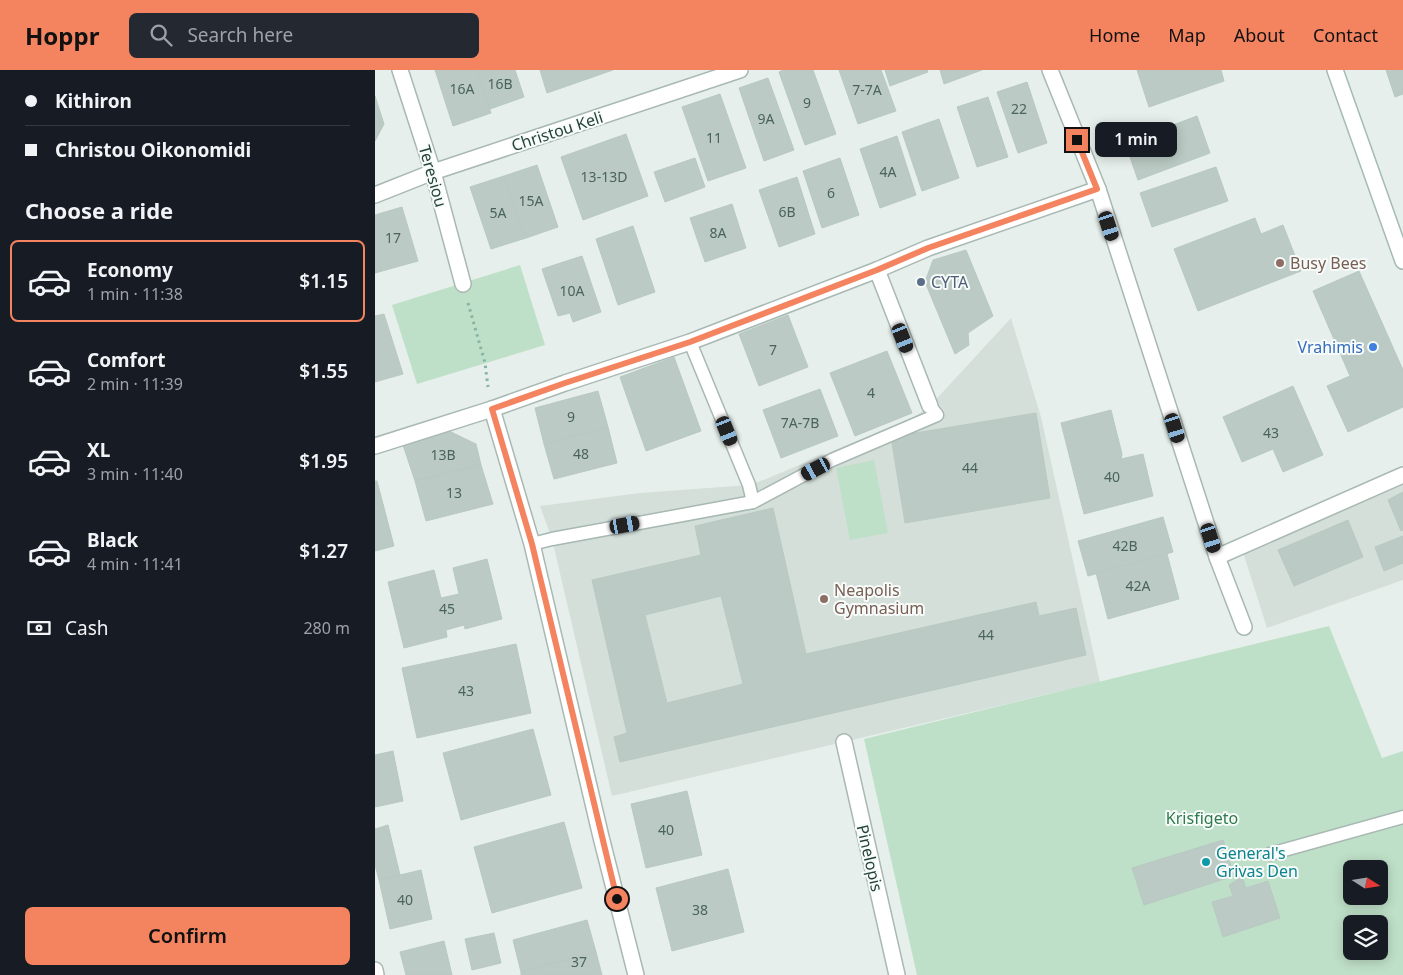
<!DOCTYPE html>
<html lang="en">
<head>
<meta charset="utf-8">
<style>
	body { margin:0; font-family:"Noto Sans",sans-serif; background:#242831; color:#f1f3f6; height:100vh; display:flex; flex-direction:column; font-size:19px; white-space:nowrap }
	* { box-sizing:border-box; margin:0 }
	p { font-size:16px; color:#9ea1a6 }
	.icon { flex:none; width:28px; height:28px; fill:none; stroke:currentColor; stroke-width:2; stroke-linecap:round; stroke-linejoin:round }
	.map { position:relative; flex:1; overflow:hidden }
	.details { display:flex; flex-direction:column; background:#171b24; width:375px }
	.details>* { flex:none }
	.guide { display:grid; align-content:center; height:110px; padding:0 25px; background:#171b24 }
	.needle { width:32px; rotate:102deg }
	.controls { position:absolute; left:968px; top:790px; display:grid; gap:10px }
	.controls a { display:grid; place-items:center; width:45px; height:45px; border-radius:8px; background:#171b24; box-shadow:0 2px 12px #0003; font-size:25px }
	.end { position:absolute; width:22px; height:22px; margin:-11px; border:6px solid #f4845f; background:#111; box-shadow:0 0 0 2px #111 }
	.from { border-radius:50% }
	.bubble { position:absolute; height:35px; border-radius:8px; background:#171b24; box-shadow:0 2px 12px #0003; font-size:16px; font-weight:600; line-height:35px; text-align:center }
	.car { position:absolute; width:15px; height:30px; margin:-15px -8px; border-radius:6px; box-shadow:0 0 4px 1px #0007; background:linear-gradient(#222 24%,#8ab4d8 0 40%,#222 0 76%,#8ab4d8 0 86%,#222 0) }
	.guide b { display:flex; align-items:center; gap:18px; height:48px; font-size:19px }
	.guide b+b { border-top:1px solid #363941 }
	.guide i { width:12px; height:12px; background:#f1f3f6 }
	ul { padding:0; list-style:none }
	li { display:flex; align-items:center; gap:15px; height:82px; margin:0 10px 8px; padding:0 15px; border:2px solid transparent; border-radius:8px }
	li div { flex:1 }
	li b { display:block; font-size:19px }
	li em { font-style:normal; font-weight:600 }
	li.current { border-color:#f4845f }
	li>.icon { width:45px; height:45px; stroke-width:1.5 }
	h2 { padding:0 25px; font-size:22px; line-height:60px }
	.pay { display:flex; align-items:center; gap:12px; height:55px; padding:0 25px; font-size:19px }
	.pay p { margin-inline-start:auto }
	.cta { display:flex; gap:10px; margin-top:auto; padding:10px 25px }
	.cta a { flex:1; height:58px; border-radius:8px; background:#f4845f; color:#111; font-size:20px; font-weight:600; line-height:58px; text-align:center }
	header { display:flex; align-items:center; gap:30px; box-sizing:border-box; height:70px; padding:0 25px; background:#f4845f; color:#111 }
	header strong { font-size:24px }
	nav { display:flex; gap:28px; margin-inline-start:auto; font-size:18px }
	.search { width:350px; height:45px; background:#242831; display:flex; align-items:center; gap:12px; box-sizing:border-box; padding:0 18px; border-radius:8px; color:#9ea1a6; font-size:19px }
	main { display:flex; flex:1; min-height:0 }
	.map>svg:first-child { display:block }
	.built { fill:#d4dfda }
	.green { fill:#bfe0c8; fill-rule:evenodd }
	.building { fill:#bbcac4; stroke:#b8c9c2; fill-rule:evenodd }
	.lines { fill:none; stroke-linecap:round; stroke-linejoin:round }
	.service-casing { stroke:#a8b8b2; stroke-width:15 }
	.minor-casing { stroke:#a8b8b2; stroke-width:18 }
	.secondary-casing { stroke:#a4bbb3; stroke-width:18 }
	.path { stroke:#86b3a5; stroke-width:3; stroke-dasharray:2.5 4; stroke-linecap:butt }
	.service { stroke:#fff; stroke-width:12 }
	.minor { stroke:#fff; stroke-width:15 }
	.secondary { stroke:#fff; stroke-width:15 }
	.route { stroke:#f4845f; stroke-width:6 }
	.education-dot { fill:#8d6e63; stroke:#f7fbf9; stroke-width:2 }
	.service-dot { fill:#5c6f8a; stroke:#f7fbf9; stroke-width:2 }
	.shop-dot { fill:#3f7fe0; stroke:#f7fbf9; stroke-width:2 }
	.culture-dot { fill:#0f9aa8; stroke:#f7fbf9; stroke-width:2 }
	.labels { text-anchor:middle; stroke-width:4; stroke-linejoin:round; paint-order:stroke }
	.number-label { font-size:14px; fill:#4a645c }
	.street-label { font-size:16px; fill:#24423a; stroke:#f7fbf9 }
	.education-label { font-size:16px; fill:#785e54; stroke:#f7fbf9; text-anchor:start }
	.service-label { font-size:16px; fill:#4e5e75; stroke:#f7fbf9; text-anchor:start }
	.shop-label { font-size:16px; fill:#366cbe; stroke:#f7fbf9; text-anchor:end }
	.park-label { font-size:16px; fill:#2d7a4b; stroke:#f7fbf9 }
	.culture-label { font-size:16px; fill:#0d838f; stroke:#f7fbf9; text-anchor:start }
</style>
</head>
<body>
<header>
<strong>Hoppr</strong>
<div class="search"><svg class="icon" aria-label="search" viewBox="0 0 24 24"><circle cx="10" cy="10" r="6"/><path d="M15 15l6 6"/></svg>Search here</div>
<nav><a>Home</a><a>Map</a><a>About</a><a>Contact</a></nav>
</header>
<main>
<section class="details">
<div class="guide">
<b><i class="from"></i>Kithiron</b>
<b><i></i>Christou Oikonomidi</b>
</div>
<h2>Choose a ride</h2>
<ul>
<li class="current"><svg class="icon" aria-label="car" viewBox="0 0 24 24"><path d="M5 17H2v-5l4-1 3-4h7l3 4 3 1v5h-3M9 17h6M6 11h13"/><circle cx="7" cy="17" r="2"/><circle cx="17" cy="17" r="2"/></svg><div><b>Economy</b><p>1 min · 11:38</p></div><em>$1.15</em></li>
<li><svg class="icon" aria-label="car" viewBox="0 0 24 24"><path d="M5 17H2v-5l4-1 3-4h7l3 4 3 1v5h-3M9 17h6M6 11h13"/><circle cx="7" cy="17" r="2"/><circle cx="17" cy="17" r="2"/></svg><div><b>Comfort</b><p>2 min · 11:39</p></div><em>$1.55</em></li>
<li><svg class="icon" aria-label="car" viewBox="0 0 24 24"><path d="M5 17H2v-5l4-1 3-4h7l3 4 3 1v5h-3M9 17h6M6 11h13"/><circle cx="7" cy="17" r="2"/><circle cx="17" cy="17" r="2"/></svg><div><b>XL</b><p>3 min · 11:40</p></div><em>$1.95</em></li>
<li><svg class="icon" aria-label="car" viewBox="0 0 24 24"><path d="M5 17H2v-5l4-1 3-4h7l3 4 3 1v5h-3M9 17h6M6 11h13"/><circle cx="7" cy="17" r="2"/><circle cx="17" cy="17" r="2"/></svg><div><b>Black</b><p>4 min · 11:41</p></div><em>$1.27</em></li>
</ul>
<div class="pay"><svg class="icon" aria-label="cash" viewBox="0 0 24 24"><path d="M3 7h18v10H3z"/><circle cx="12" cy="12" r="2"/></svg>Cash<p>280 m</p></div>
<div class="cta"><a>Confirm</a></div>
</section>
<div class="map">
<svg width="1028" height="905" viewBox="0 0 1028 905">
	<rect width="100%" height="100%" fill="#e6efeb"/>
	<!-- built -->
	<g class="built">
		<path d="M636 248 666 347 725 612 237 726 177 469 165 436 265 423 374 415 391 409 539 347 555 336Z"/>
		<path d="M1028 408V510L892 558 866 476Z"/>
	</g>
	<!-- green -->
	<g class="green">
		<path d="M145 195 170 275 42 314 17 235Z"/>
		<path d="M499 390 513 463 475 470 461 398Z"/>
		<path d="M954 556 1007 688 1028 681V905H542L489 669ZM976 799H1004V826H976ZM976 854H1004V881H976Z"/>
	</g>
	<!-- building -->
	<g class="building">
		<path d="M60 0H102L116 43 78 56Z"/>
		<path d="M102 0H140L149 27 115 39Z"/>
		<path d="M165 0H238L172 23Z"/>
		<path d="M408 0H438L461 64 430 75 404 2Z"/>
		<path d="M464 0H506L521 41 483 54Z"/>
		<path d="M510 0H552L553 2 515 16Z"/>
		<path d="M565 0H607L569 14Z"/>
		<path d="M762 0H846L849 11 774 37Z"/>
		<path d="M1011 0H1028V24L1020 27Z"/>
		<path d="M393 8 419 80 389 91 364 18Z"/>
		<path d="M652 12 672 73 643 83 622 22Z"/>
		<path d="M345 24 371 98 333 111 307 37Z"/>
		<path d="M0 26 9 54 0 71Z"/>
		<path d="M613 27 633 87 602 97 582 37Z"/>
		<path d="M822 46 835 83 763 110 750 73Z"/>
		<path d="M564 49 584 108 547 121 527 62Z"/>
		<path d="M251 64 273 126 208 150 186 87Z"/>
		<path d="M522 66 541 125 505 138 485 79Z"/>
		<path d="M320 88 330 117 290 132 279 102Z"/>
		<path d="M465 88 484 145 447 158 428 101Z"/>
		<path d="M162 95 183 157 151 168 129 106Z"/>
		<path d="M841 97 853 131 777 157 765 123Z"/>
		<path d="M129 106 151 168 116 179 95 117Z"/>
		<path d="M422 107 440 164 404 177 384 120Z"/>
		<path d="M357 134 371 178 330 192 315 148Z"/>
		<path d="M27 137 43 191 0 203V145Z"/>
		<path d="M880 148 886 164 908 155 926 201 823 241 799 179Z"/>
		<path d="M258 156 280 222 243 235 221 169Z"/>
		<path d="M591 180 618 246 593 263 594 275 580 284 550 212 558 190Z"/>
		<path d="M207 186 226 242 198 252 195 243 183 246 167 199Z"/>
		<path d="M984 201 1028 300V337L973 362 952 316 975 306 938 221Z"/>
		<path d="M9 244 28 304 0 312V246Z"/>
		<path d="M413 245 433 297 384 316 364 264Z"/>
		<path d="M512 281 537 343 480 366 455 303Z"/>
		<path d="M299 287 326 361 271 381 245 307Z"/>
		<path d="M918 316 948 385 908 402 898 379 867 392 848 347Z"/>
		<path d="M445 319 463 366 406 388 388 340Z"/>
		<path d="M223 321 233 357 169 374 160 338Z"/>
		<path d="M736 340 747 384 746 389 768 384 778 426 709 444 686 353Z"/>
		<path d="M661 343 675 428 530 453 516 367Z"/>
		<path d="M233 357 242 393 179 409 169 374Z"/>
		<path d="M74 361 101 374 106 395 40 411 27 372Z"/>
		<path d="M106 395 118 434 51 451 40 411Z"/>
		<path d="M0 411H2L19 476 0 481Z"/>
		<path d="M1028 422V460L1026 461 1013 430Z"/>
		<path d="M398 438 431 584 661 532 664 546 701 538 711 585 245 692 239 667 252 663 217 510 326 485 320 456ZM346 526 368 614 292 633 270 545Z"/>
		<path d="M788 447 798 482 713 506 703 471Z"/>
		<path d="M973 450 988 487 919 516 903 480Z"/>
		<path d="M1028 466V493L1009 501 1000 477Z"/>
		<path d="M792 484 804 529 733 549 721 503Z"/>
		<path d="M112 489 127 549 90 559 89 555 71 560 72 567 29 578 13 512 59 500 66 528 84 524 78 498Z"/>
		<path d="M141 574 156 643 42 668 27 598Z"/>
		<path d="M158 659 176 725 86 750 68 683Z"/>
		<path d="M18 681 28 731 0 737V685Z"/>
		<path d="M312 721 327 785 271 798 256 734Z"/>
		<path d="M189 752 207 818 117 843 99 777Z"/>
		<path d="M13 755 25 805 4 810 0 795V759Z"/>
		<path d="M848 770 859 806 769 835 757 798Z"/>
		<path d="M353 799 369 862 297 881 281 818Z"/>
		<path d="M46 800 57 849 15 859 4 810Z"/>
		<path d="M867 807 871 818 893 811 905 848 848 867 837 832 858 826 854 815Z"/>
		<path d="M212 850 221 882 146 902 138 870Z"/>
		<path d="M119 863 126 893 97 900 90 869Z"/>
		<path d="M69 871 77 905H31L25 882Z"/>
		<path d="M221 882 227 905H146V902Z"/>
	</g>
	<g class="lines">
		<!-- service casing -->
		<g class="service-casing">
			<g id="service">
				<path d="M315 272 374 415 378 432"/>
				<path d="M157 474 177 469 378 432 457 390 562 345 555 336"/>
				<path d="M895 784 1028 747"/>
			</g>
		</g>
		<!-- minor casing -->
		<g class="minor-casing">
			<g id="minor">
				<path d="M25 0 58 102 88 214"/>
				<path d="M675 0 723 119 842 487 869 557"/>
				<path d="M0 125 58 102 365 0"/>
				<path d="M502 200 555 336"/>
				<path d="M117 339 157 474 226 767 261 905"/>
				<path d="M0 376 117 339 190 313 315 272 502 200 553 178 723 119"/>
				<path d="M842 487 1028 405"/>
				<path d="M469 672 522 905"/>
				<path d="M0 900 1 905"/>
			</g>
		</g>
		<!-- secondary casing -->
		<g class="secondary-casing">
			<path id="secondary" d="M960 0 1028 191"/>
		</g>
		<!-- path -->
		<path class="path" d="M93 233 110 293 113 317"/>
		<!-- service -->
		<use href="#service" class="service"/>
		<!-- minor -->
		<use href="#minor" class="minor"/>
		<!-- secondary -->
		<use href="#secondary" class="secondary"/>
	</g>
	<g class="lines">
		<!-- route -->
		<path class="route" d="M242 829 157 474 117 339 190 313 315 272 502 200 553 178 722 119 702 70"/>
	</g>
	<!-- markers -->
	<g class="education-dot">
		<circle cx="905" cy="193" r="5"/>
		<circle cx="449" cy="529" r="5"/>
	</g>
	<circle class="service-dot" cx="546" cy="212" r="5"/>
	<circle class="shop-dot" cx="998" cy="277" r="5"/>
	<circle class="culture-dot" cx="831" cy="792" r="5"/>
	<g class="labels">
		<!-- number labels -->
		<g class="number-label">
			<text x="125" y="19">16B</text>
			<text x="87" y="24">16A</text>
			<text x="492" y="25">7-7A</text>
			<text x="432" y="38">9</text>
			<text x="644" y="44">22</text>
			<text x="391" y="54">9A</text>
			<text x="339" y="73">11</text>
			<text x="513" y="107">4A</text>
			<text x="229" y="112">13-13D</text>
			<text x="456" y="128">6</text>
			<text x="156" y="136">15A</text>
			<text x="412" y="147">6B</text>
			<text x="123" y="148">5A</text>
			<text x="343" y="168">8A</text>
			<text x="18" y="173">17</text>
			<text x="197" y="226">10A</text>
			<text x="398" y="285">7</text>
			<text x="496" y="328">4</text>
			<text x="196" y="352">9</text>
			<text x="425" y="358">7A-7B</text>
			<text x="896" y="368">43</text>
			<text x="206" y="389">48</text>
			<text x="68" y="390">13B</text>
			<text x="595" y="403">44</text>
			<text x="737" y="412">40</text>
			<text x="79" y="428">13</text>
			<text x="750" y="481">42B</text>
			<text x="763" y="521">42A</text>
			<text x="72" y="544">45</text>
			<text x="611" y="570">44</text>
			<text x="91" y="626">43</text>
			<text x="291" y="765">40</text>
			<text x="30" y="835">40</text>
			<text x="325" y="845">38</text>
			<text x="204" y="897">37</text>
		</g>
		<!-- street labels -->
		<g class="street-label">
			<text transform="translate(182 61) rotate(-18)" y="6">Christou Keli</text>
			<text transform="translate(58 106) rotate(74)" y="6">Teresiou</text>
			<text transform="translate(495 788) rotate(77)" y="6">Pinelopis</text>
		</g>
		<!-- education labels -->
		<g class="education-label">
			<text x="915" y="199">Busy Bees</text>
			<text x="459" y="526">Neapolis<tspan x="459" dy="18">Gymnasium</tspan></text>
		</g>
		<!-- service labels -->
		<g class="service-label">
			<text x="556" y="218">CYTA</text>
		</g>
		<!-- shop labels -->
		<g class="shop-label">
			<text x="988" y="283">Vrahimis</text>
		</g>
		<!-- park labels -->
		<g class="park-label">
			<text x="827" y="754">Krisfigeto</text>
		</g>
		<!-- culture labels -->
		<g class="culture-label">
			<text x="841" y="789">General's<tspan x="841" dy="18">Grivas Den</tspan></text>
		</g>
	</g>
</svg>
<div class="controls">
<a><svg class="needle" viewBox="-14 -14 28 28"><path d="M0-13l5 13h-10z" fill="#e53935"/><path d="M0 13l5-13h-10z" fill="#9ea1a6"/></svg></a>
<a><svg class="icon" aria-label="layers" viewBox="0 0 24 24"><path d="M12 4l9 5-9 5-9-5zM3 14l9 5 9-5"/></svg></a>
</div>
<i class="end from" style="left:242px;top:829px"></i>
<i class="end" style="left:702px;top:70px"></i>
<div class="bubble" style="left:720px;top:52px;width:82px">1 min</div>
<i class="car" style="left:734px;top:156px;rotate:162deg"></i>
<i class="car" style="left:528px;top:268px;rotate:158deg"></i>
<i class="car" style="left:800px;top:358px;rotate:162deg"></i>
<i class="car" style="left:352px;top:361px;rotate:158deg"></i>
<i class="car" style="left:441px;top:399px;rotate:242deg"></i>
<i class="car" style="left:250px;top:455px;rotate:80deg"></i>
<i class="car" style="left:836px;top:468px;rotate:162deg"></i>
</div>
</main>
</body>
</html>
